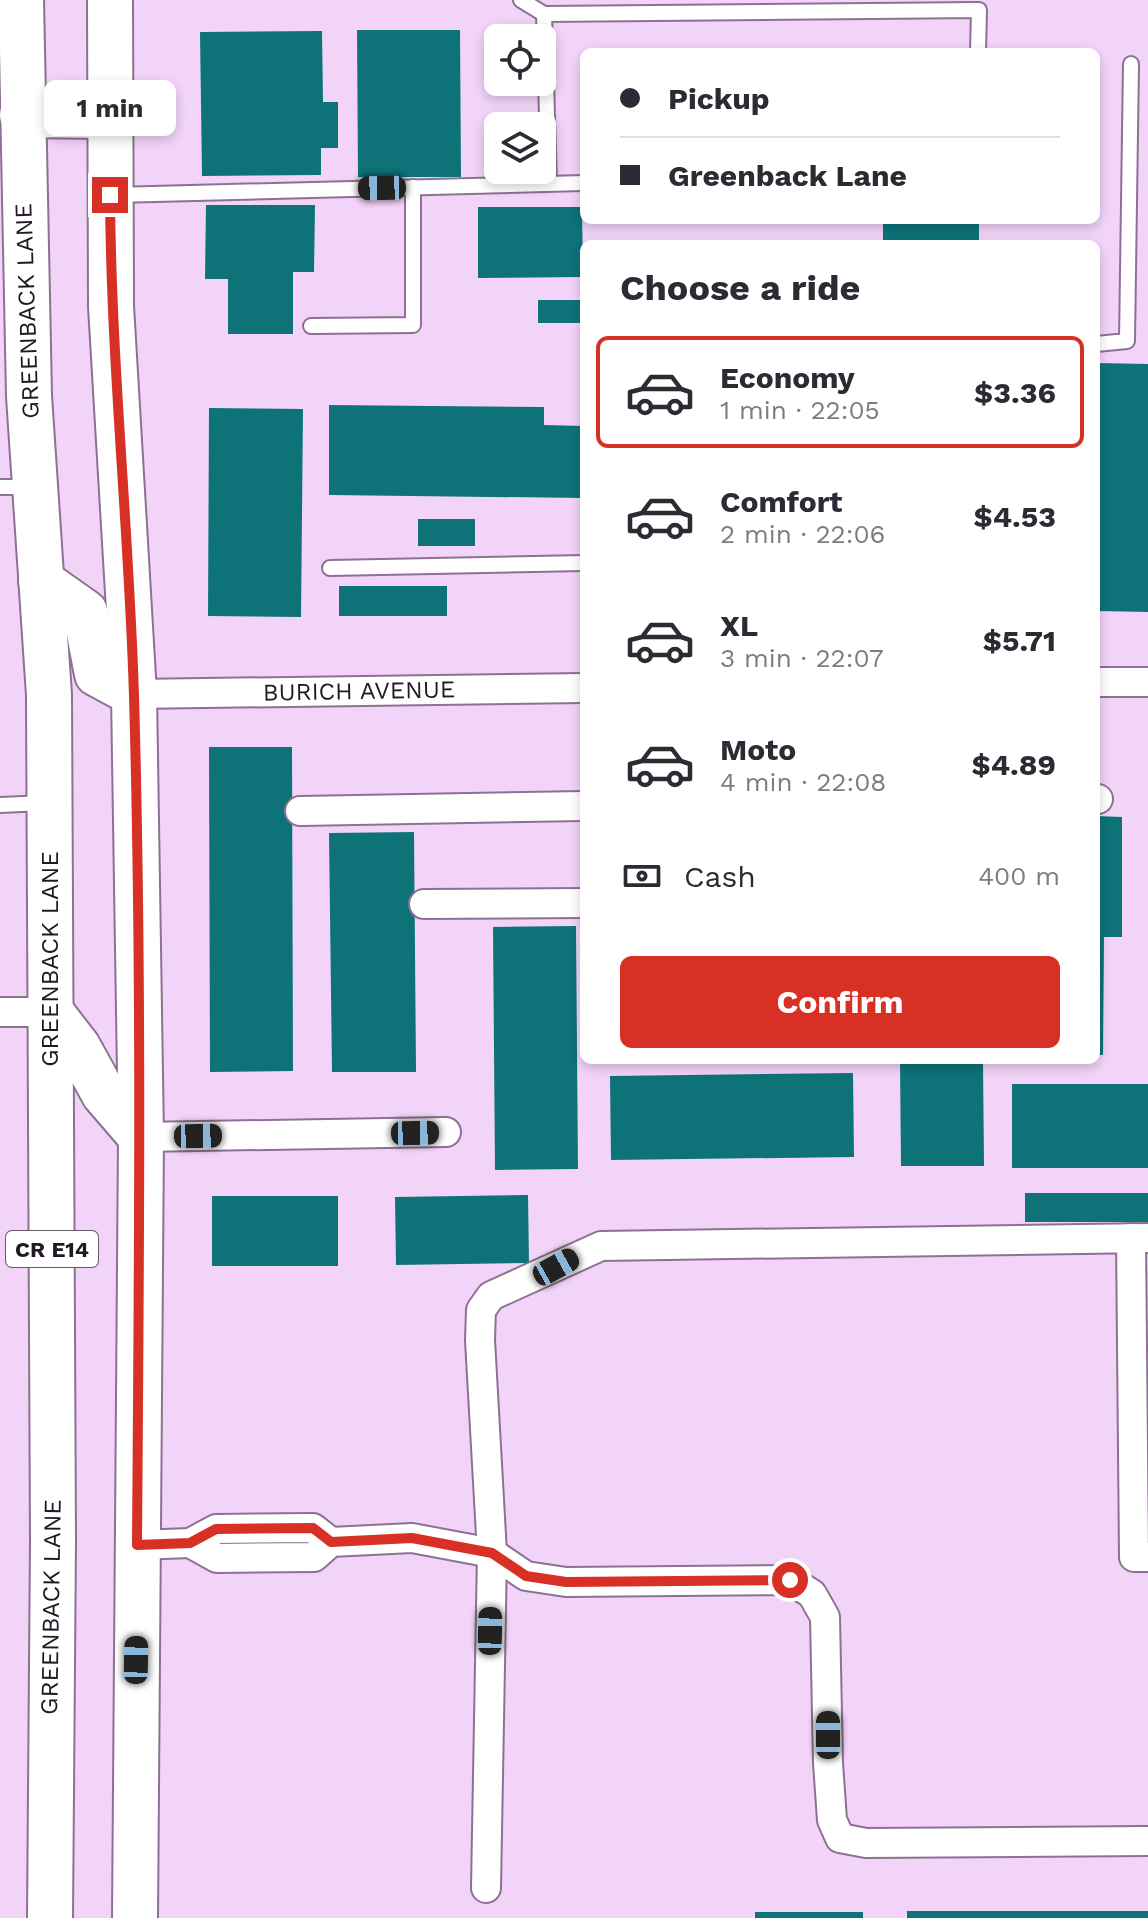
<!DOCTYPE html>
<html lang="en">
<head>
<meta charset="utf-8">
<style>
	body { margin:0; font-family:"Work Sans",sans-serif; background:#f7f7f7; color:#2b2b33; height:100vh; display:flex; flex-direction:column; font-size:30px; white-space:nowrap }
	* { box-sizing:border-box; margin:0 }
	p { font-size:26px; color:#7c7c81 }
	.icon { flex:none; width:44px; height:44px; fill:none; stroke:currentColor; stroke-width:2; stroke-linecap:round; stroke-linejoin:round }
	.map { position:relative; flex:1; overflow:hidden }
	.side { position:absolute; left:580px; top:240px; width:520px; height:824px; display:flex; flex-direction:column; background:#fff; border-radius:12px; box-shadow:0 4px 12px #0003 }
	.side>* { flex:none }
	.hud { position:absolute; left:580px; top:48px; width:520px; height:176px; border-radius:12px; box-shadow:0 4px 12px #0003; display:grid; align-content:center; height:176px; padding:0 40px; background:#fff }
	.tools { position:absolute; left:484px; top:24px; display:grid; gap:16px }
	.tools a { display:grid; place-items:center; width:72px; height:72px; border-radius:12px; background:#fff; box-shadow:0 4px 12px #0003; font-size:40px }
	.end { position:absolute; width:36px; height:36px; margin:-18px; border:10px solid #d93025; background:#fff; box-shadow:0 0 0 4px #fff }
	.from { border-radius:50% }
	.bubble { position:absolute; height:56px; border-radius:12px; background:#fff; box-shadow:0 4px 12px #0003; font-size:26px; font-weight:700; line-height:56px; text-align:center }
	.car { position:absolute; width:24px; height:48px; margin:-24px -12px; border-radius:10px; box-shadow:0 0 6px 2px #0007; background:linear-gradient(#222 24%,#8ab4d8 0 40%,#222 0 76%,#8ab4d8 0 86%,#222 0) }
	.hud b { display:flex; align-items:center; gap:28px; height:76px; font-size:30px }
	.hud b+b { border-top:2px solid #e1e1e2 }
	.hud i { width:20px; height:20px; background:#2b2b33 }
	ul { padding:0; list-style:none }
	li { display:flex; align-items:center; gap:24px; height:112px; margin:0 16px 12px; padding:0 24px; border:4px solid transparent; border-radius:12px }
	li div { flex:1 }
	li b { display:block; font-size:30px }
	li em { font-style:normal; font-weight:700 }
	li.current { border-color:#d93025 }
	li>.icon { width:72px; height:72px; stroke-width:1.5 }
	h2 { padding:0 40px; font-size:36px; line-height:96px }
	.pay { display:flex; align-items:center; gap:20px; height:88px; padding:0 40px; font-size:30px }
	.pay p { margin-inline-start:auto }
	.primary-button { display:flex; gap:16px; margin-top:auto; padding:16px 40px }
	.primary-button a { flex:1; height:92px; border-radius:12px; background:#d93025; color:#fff; font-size:32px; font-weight:700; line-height:92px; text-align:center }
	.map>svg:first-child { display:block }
	.building { fill:#0d7379 }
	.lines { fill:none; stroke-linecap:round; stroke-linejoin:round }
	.lane-casing { stroke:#8d7192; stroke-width:18 }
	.street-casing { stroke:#8d7192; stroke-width:32 }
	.primary-casing { stroke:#8d7192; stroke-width:48 }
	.lane { stroke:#fff; stroke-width:14 }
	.street { stroke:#fff; stroke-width:28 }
	.primary { stroke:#fff; stroke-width:44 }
	.route { stroke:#d93025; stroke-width:10 }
	.labels { text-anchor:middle; stroke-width:6; stroke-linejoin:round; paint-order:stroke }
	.shield { fill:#fff; stroke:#645d66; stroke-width:2 }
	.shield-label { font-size:22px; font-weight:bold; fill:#221825 }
	.street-label { font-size:24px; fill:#221825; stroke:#fff }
</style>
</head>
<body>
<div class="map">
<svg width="1148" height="1918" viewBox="0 0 1148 1918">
	<rect width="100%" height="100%" fill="#f2d4f8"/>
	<!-- building -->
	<g class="building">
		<path d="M357 30H460L461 177H358Z"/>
		<path d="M322 31 323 102H338V148H321V175L202 176 200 32Z"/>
		<path d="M206 205H315L314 272H293V334H228V279H205Z"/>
		<path d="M478 207H582L583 277 478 278Z"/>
		<rect x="883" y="220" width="96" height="24"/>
		<rect x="538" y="300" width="46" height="23"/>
		<path d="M1096 363 1148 364V612L1096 611Z"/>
		<path d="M329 405 544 407V425L584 426V498L329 495Z"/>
		<path d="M209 408 303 409 301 617 208 616Z"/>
		<rect x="418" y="519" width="57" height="27"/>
		<rect x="339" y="586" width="108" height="30"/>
		<path d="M209 747H292L293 1071 210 1072Z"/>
		<path d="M1096 816 1122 817V937H1104L1103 1055H1096Z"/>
		<path d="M414 832 416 1072H332L329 833Z"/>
		<path d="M576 926 578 1169 495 1170 493 927Z"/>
		<path d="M900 1060H983L984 1166H901Z"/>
		<path d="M853 1073 854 1157 611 1160 610 1076Z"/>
		<rect x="1012" y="1084" width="136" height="84"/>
		<rect x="1025" y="1193" width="123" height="29"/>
		<path d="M528 1195 529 1263 396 1265 395 1197Z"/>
		<rect x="212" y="1196" width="126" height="70"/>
		<rect x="907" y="1911" width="241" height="7"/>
		<rect x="755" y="1912" width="108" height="6"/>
	</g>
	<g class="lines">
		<!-- lane casing -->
		<g class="lane-casing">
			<g id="lane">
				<path d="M521 0 544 14"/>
				<path d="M549 183 544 14 979 10 978 52"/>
				<path d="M114 195 584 183"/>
				<path d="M311 326 413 325V187"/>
				<path d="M1096 344 1127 341 1131 64"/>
				<path d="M0 487H30"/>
				<path d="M330 568 584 563"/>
				<path d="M0 805 45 803"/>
			</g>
		</g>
		<!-- street casing -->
		<g class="street-casing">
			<g id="street">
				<path d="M1096 682H1148"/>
				<path d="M134 694 584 688"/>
				<path d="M1096 799H1098"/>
				<path d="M300 811 584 806"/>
				<path d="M424 904 584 903"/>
				<path d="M0 1012H51"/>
				<path d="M141 1137 446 1132"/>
				<path d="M1131 1238 1134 1557H1148"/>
				<path d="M190 1543 217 1558 314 1557 331 1542 412 1538 492 1553 526 1576 566 1582 790 1580 812 1594 825 1617 828 1763 832 1820 840 1838 866 1843 1148 1841"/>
				<path d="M137 1545 190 1543 216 1529 313 1528 331 1542"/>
				<path d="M486 1888 492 1553 480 1340 481 1310 491 1296 601 1246 1148 1238"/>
			</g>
		</g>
		<!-- primary casing -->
		<g class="primary-casing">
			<g id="primary">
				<path d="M21 0 29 396 49 695 53 1541 50 1918"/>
				<path d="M110 0 111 306 134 694 141 1137 135 1918"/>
				<path d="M22 115 110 116"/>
				<path d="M41 581 85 612 97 674 134 694"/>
				<path d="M51 1012 78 1047 104 1094 141 1137"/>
			</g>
		</g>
		<!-- lane -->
		<use href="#lane" class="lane"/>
		<!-- street -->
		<use href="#street" class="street"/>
		<!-- primary -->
		<use href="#primary" class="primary"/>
	</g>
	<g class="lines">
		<!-- route -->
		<path class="route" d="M110 195C111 362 129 529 134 696 142 979 139 1262 137 1545L190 1543 216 1529 313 1528 331 1542 412 1538 492 1553 526 1576 566 1582 790 1580"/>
	</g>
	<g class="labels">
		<!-- shield labels -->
		<rect class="shield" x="6" y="1231" width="92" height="36" rx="6"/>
		<g class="shield-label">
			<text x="52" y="1257">CR E14</text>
		</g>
		<!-- street labels -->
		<g class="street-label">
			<text transform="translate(27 311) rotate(-92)" y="8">GREENBACK LANE</text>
			<text transform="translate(359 691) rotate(-1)" y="8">BURICH AVENUE</text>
			<text transform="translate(50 959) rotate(-90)" y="8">GREENBACK LANE</text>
			<text transform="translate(51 1607) rotate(-89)" y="8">GREENBACK LANE</text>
		</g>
	</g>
</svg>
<div class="tools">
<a><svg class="icon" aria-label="locate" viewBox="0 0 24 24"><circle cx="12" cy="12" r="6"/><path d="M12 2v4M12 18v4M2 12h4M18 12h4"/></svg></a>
<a><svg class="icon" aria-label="layers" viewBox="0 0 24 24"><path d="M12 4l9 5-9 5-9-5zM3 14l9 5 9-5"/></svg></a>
</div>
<i class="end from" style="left:790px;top:1580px"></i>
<i class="end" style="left:110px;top:195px"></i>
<div class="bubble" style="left:44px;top:80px;width:132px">1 min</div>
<i class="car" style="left:382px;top:188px;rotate:269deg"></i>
<i class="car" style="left:415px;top:1133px;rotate:89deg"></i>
<i class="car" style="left:198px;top:1136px;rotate:89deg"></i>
<i class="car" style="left:556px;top:1267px;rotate:61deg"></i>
<i class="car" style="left:490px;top:1631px;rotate:1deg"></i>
<i class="car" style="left:136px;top:1660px;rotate:1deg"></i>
<i class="car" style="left:828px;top:1735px;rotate:0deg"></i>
<div class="hud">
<b><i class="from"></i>Pickup</b>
<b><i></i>Greenback Lane</b>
</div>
<section class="side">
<h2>Choose a ride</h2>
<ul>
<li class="current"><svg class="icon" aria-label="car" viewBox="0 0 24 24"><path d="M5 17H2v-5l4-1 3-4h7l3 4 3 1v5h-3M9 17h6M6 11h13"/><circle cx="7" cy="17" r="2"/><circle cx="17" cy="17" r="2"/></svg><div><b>Economy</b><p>1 min · 22:05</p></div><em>$3.36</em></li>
<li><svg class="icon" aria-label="car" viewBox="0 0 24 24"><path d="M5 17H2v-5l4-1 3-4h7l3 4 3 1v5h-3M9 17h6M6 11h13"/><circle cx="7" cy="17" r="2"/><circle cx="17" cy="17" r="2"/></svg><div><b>Comfort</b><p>2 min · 22:06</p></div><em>$4.53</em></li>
<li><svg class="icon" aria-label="car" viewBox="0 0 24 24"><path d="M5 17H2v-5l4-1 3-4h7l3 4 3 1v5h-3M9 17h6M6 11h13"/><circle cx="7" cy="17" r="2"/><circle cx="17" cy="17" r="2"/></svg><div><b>XL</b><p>3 min · 22:07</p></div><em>$5.71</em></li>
<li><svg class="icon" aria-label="car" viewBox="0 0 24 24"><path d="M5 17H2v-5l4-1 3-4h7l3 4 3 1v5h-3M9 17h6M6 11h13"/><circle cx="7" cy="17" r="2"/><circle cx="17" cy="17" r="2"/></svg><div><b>Moto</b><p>4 min · 22:08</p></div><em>$4.89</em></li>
</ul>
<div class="pay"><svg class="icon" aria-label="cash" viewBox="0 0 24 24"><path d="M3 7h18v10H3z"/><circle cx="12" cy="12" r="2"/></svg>Cash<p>400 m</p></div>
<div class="primary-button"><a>Confirm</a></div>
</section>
</div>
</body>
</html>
